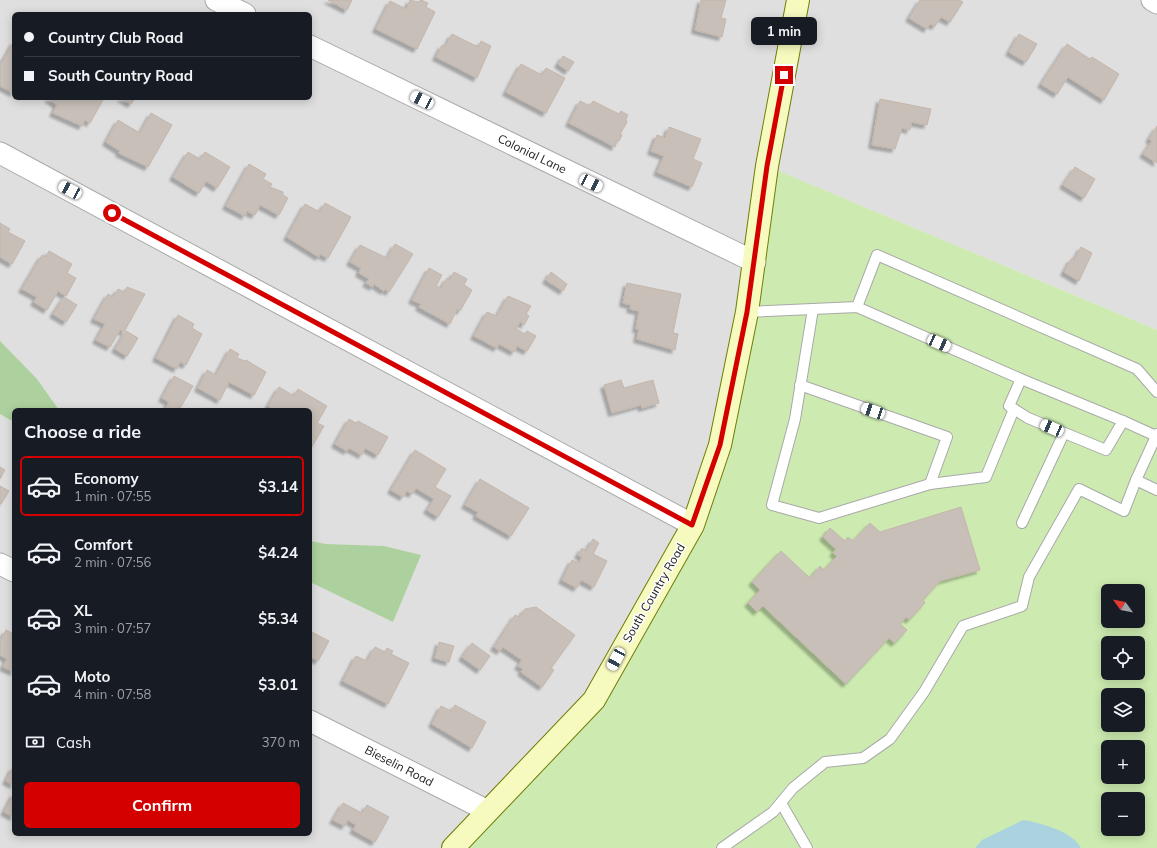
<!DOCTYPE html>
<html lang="en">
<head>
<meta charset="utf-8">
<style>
	body { margin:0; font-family:Mulish,sans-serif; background:#242831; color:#f1f3f6; height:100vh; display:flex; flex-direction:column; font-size:15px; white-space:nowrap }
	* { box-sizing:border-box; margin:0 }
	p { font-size:13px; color:#9ea1a6 }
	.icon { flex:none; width:22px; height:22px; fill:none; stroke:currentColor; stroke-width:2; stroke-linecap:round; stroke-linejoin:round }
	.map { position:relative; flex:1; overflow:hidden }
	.details { position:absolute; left:12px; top:408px; width:300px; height:428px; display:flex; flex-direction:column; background:#171b24; border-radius:6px; box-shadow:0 2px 10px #0003 }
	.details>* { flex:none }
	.banner { position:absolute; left:12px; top:12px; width:300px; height:88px; border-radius:6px; box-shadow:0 2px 10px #0003; display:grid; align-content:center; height:88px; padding:0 12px; background:#171b24 }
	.needle { width:26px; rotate:303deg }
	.tools { position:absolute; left:1101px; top:584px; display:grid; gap:8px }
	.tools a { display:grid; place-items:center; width:44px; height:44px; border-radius:6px; background:#171b24; box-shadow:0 2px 10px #0003; font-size:20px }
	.end { position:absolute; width:18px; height:18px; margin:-9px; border:5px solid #d40000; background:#fff; box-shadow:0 0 0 2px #fff }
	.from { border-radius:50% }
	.bubble { position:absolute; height:28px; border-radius:6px; background:#171b24; box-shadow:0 2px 10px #0003; font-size:13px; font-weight:700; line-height:28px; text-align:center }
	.car { position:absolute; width:12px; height:24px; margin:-12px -6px; border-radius:5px; box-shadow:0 0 3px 1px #0007; background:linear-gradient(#fff 24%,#345 0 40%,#fff 0 76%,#345 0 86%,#fff 0) }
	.banner b { display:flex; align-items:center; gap:14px; height:38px; font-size:15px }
	.banner b+b { border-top:1px solid #363941 }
	.banner i { width:10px; height:10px; background:#f1f3f6 }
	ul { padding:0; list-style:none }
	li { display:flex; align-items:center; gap:12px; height:60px; margin:0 8px 6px; padding:0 4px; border:2px solid transparent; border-radius:6px }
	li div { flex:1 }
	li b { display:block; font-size:15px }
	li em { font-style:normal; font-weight:700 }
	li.on { border-color:#d40000 }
	li>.icon { width:36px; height:36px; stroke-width:1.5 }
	h2 { padding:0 12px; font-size:18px; line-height:48px }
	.pay { display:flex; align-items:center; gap:10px; height:44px; padding:0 12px; font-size:15px }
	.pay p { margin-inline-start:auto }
	.primary-button { display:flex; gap:8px; margin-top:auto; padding:8px 12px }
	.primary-button a { flex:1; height:46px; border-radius:6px; background:#d40000; color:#fff; font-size:16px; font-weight:700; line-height:46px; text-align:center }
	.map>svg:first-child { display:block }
	.residential { fill:#e0dfdf; fill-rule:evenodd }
	.grass { fill:#cdebb0; fill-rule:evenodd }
	.forest { fill:#add19e }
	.water { fill:#aad3df }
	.building { fill:#c7bfb8; stroke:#c4b6ab; filter:url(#shadow) }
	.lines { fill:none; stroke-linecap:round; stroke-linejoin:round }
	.lane-casing { stroke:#a9a9a9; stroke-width:12 }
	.street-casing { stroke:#a9a9a9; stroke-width:23 }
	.secondary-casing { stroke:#707d05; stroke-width:24 }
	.lane { stroke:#fff; stroke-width:10 }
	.street { stroke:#fff; stroke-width:21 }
	.secondary { stroke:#f7fabf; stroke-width:22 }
	.route { stroke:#d40000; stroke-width:5 }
	.labels { text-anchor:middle; stroke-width:3; stroke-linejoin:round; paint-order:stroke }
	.street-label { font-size:12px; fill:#222; stroke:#fff }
</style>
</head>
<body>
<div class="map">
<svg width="1157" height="848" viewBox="0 0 1157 848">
	<defs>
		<filter id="shadow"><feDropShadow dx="-3.5" dy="3.5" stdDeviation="1" flood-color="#0004"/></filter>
	</defs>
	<rect width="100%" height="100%" fill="#f2efe9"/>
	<!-- residential -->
	<path class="residential" d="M0 0H1157V330L769 167 720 445 594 700 453 848H0ZM14 14H310V98H14ZM14 410H310V834H14Z"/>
	<!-- grass -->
	<path class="grass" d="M767 166 1157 330V848H453L594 700 693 525ZM1108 591H1138V621H1108ZM1108 643H1138V673H1108ZM1108 695H1138V725H1108ZM1108 747H1138V777H1108ZM1108 799H1138V829H1108Z"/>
	<!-- forest -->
	<g class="forest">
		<path d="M0 341 37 379 59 410H14V422L0 414Z"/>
		<path d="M310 541 326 544 384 546 421 555 393 622 310 582Z"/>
	</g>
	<!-- water -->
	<path class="water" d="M1023 820C1041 823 1072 831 1081 848H975L982 840Z"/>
	<!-- building -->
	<g class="building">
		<path d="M328 0H352L347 10Z"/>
		<path d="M410 0 418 2 421 0 428 3 426 7 435 12 417 49 376 29 390 1 406 9Z"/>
		<path d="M701 0H726L721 18 726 19 722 37 695 30Z"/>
		<path d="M920 0H959L963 2 950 22 941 17 935 26 930 24 927 29 909 18Z"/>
		<path d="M452 34 478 47 481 41 491 46 477 78 436 57 442 45 445 47Z"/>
		<path d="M1019 34 1037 44 1026 62 1009 52Z"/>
		<path d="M14 41V93L0 86V66Z"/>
		<path d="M1067 44 1090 59 1092 57 1119 74 1104 100 1068 77 1057 94 1041 84Z"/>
		<path d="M563 56 574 62 568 71 558 64Z"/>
		<path d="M521 64 542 75 546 68 565 78 546 113 506 92Z"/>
		<path d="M48 98H104L90 123 85 120 82 126 53 113 57 105Z"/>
		<path d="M121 98H135L131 104Z"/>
		<path d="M880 99 931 109 927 125 911 122 910 130 902 128 895 149 872 145Z"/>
		<path d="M580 101 590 106 593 101 619 114 621 111 628 115 626 119 627 122 620 134 622 135 619 141 617 139 615 147 569 123Z"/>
		<path d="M151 113 172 125 148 167 119 153 120 151 106 142 118 120 140 133Z"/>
		<path d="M1157 126V163L1143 154 1152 141 1149 139Z"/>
		<path d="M669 127 701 139 693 159 702 163 692 187 657 172 664 156 651 151 657 135 665 138Z"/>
		<path d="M188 152 200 159 205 152 230 167 217 188 206 181 199 193 173 177Z"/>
		<path d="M249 164 266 174 263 179 272 184 270 187 283 192V195L288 198 279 215 260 205 255 215 247 211 245 216 226 206Z"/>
		<path d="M1075 167 1095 179 1084 198 1063 185Z"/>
		<path d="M325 203 351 217 328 258 320 254 319 257 287 237 305 204 320 212Z"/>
		<path d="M0 223 10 229 8 232 25 241 12 264 0 257Z"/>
		<path d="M395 244 413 254 389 292 385 289 384 291 374 284 373 287 366 283 369 279 359 273 361 268 350 262 360 245 387 258Z"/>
		<path d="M1081 247 1092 253 1079 281 1064 272 1071 259 1074 260Z"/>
		<path d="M49 251 72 264 67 273 76 278 66 296 58 291 47 310 34 302 37 297 22 289 42 255 46 257Z"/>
		<path d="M429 268 442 275 436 286 441 288 447 278 450 280 454 272 467 279 464 285 472 290 460 311 457 309 450 324 419 307 421 304 412 300Z"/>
		<path d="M551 272 567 284 563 291 546 280Z"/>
		<path d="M627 283 681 294 673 333 678 334 675 350 637 339 639 329H636L639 311 630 309 631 305 623 303Z"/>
		<path d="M127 287 145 294 124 332 120 330 110 347 96 340 105 324 94 319 108 294 113 297 118 289 124 292Z"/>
		<path d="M508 296 531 306 526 314 529 316 524 325 520 322 516 329 525 334 527 331 536 336 527 351 517 346 514 352 499 344 497 348 474 336 487 312 497 316Z"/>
		<path d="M64 297 77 305 66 322 53 314Z"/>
		<path d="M178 315 194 324 192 328 202 334 186 365 180 362 177 369 156 358Z"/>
		<path d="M126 331 138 338 127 356 115 349Z"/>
		<path d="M230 349 239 354 237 358 245 361 246 360 266 372 254 395 229 382 220 400 198 388 207 370 216 375Z"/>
		<path d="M174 376 193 386 180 408 165 410 169 402 162 398Z"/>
		<path d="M621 380 624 388 653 380 659 403 642 408 641 405 612 413 604 385Z"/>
		<path d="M279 387 294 396 298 389 327 406 317 423 324 426 310 450V410H281L278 408 274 410 268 406Z"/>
		<path d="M349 419 356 423 358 421 388 437 378 455 365 448 362 455 349 448 347 451 335 444Z"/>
		<path d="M415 450 446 469 435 487 451 496 438 517 427 510 434 499 416 488 412 494 407 491 403 497 391 490Z"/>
		<path d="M0 467 5 470 0 479Z"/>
		<path d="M480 479 529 508 511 536 476 516 478 512 465 505Z"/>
		<path d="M0 486 9 491 1 504H0Z"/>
		<path d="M961 507 980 570 940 581 923 600 925 603 909 620 906 617 900 624 907 630 895 643 889 638 846 684 763 606 757 612 748 603 760 590 752 582 781 551 810 578 820 566 824 570 837 556 833 553 836 549 823 537 830 528 845 541 848 537 853 541 870 523 880 532Z"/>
		<path d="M593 539 599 543 593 554 607 561 594 587 581 580 577 588 562 580 572 560 579 563 582 557 578 555 582 548 586 551Z"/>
		<path d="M536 607 575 635 551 668 554 670 542 687 521 672 523 669 518 666 522 660 503 647 500 651 494 647 515 615 519 617 525 609Z"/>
		<path d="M6 630 14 634V672L3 667 7 659 0 655V642Z"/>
		<path d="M310 631 329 641 318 661 310 656Z"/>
		<path d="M439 642 454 646 449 662 435 658Z"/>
		<path d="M472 643 490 656 480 670 462 657Z"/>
		<path d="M375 647 385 652 387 648 393 651 391 654 409 663 388 704 343 681 356 656 367 661Z"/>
		<path d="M455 705 486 722 472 748 432 724 441 706 451 711Z"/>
		<path d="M13 767 14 768V785L6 781Z"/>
		<path d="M14 793V817L4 812Z"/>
		<path d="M343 803 362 813 367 805 389 817 375 842 353 830 356 825 348 820 345 826 333 820Z"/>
	</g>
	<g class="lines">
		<!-- lane casing -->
		<g class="lane-casing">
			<g id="lane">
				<path d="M857 307 877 255 1137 369 1157 392"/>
				<path d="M747 312 857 307 1021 379 1009 406 1028 418 1106 450 1123 421 1156 436"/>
				<path d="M1021 379 1123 421"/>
				<path d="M800 385 947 437 930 484 819 518 772 505 795 419 813 309"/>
				<path d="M1157 434 1136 480 1157 490"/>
				<path d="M930 484 986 477 1014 409"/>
				<path d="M1022 523 1064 433"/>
				<path d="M781 803 807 848"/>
				<path d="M722 848 773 812 793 788 825 762 863 758 890 739 924 692 963 626 1022 606 1029 577 1079 489 1124 511 1136 480"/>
			</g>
		</g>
		<!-- street casing -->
		<g class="street-casing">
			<g id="street">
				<path d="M216 0 245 14"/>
				<path d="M1152 0 1157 3"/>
				<path d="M310 46 755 262"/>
				<path d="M0 153 693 525"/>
				<path d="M0 564 14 571"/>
				<path d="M310 721 488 811"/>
			</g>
		</g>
		<!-- secondary casing -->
		<g class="secondary-casing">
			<path id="secondary" d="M453 848 594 700 693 525 720 445 747 312 767 166 798 0"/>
		</g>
		<!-- lane -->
		<use href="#lane" class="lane"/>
		<!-- street -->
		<use href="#street" class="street"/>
		<!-- secondary -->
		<use href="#secondary" class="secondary"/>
	</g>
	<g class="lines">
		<!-- route -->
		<path class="route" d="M112 213 692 525 720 445 735 371 747 312 767 166 784 75"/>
	</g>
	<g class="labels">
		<!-- street labels -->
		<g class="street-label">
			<text transform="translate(532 154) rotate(26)" y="4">Colonial Lane</text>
			<text transform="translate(654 593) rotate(-60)" y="4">South Country Road</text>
			<text transform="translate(399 766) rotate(27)" y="4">Bieselin Road</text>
		</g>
	</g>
</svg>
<div class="tools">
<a><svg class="needle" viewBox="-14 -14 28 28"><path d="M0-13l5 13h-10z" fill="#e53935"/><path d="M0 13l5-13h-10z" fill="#9ea1a6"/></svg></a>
<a><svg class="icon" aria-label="locate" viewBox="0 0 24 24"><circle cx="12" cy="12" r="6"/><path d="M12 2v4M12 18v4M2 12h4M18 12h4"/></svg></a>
<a><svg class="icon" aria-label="layers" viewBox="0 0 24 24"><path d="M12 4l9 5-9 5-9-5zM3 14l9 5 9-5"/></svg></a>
<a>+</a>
<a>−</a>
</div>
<i class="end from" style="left:112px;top:213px"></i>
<i class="end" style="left:784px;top:75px"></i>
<div class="bubble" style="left:751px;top:17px;width:66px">1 min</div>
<i class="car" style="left:422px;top:100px;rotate:296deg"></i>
<i class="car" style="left:591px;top:183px;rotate:116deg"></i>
<i class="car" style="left:70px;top:190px;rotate:298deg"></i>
<i class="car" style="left:939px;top:343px;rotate:114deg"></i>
<i class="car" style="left:873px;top:411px;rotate:289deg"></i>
<i class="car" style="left:1052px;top:428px;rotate:293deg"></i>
<i class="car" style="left:616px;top:659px;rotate:209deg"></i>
<div class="banner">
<b><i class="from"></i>Country Club Road</b>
<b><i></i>South Country Road</b>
</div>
<section class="details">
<h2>Choose a ride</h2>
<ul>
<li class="on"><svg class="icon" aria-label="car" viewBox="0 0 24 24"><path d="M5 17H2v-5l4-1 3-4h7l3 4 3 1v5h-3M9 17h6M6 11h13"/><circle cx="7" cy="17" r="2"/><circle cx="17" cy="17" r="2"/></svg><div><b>Economy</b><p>1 min · 07:55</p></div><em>$3.14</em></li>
<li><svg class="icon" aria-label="car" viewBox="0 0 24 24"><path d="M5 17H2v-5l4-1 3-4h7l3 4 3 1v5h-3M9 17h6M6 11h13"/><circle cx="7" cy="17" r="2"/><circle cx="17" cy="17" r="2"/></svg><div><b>Comfort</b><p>2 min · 07:56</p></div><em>$4.24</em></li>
<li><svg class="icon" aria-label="car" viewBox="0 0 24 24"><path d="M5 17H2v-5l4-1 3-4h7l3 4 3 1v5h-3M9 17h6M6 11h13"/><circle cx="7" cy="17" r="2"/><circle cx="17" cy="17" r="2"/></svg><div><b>XL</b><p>3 min · 07:57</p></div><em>$5.34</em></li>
<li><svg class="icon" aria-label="car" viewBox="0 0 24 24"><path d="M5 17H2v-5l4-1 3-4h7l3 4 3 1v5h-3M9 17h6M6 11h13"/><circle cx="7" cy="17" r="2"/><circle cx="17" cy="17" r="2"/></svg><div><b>Moto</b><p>4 min · 07:58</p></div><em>$3.01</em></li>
</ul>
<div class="pay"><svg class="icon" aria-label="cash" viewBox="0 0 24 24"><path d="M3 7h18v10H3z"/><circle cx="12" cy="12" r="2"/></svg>Cash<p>370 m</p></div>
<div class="primary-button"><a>Confirm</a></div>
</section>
</div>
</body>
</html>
